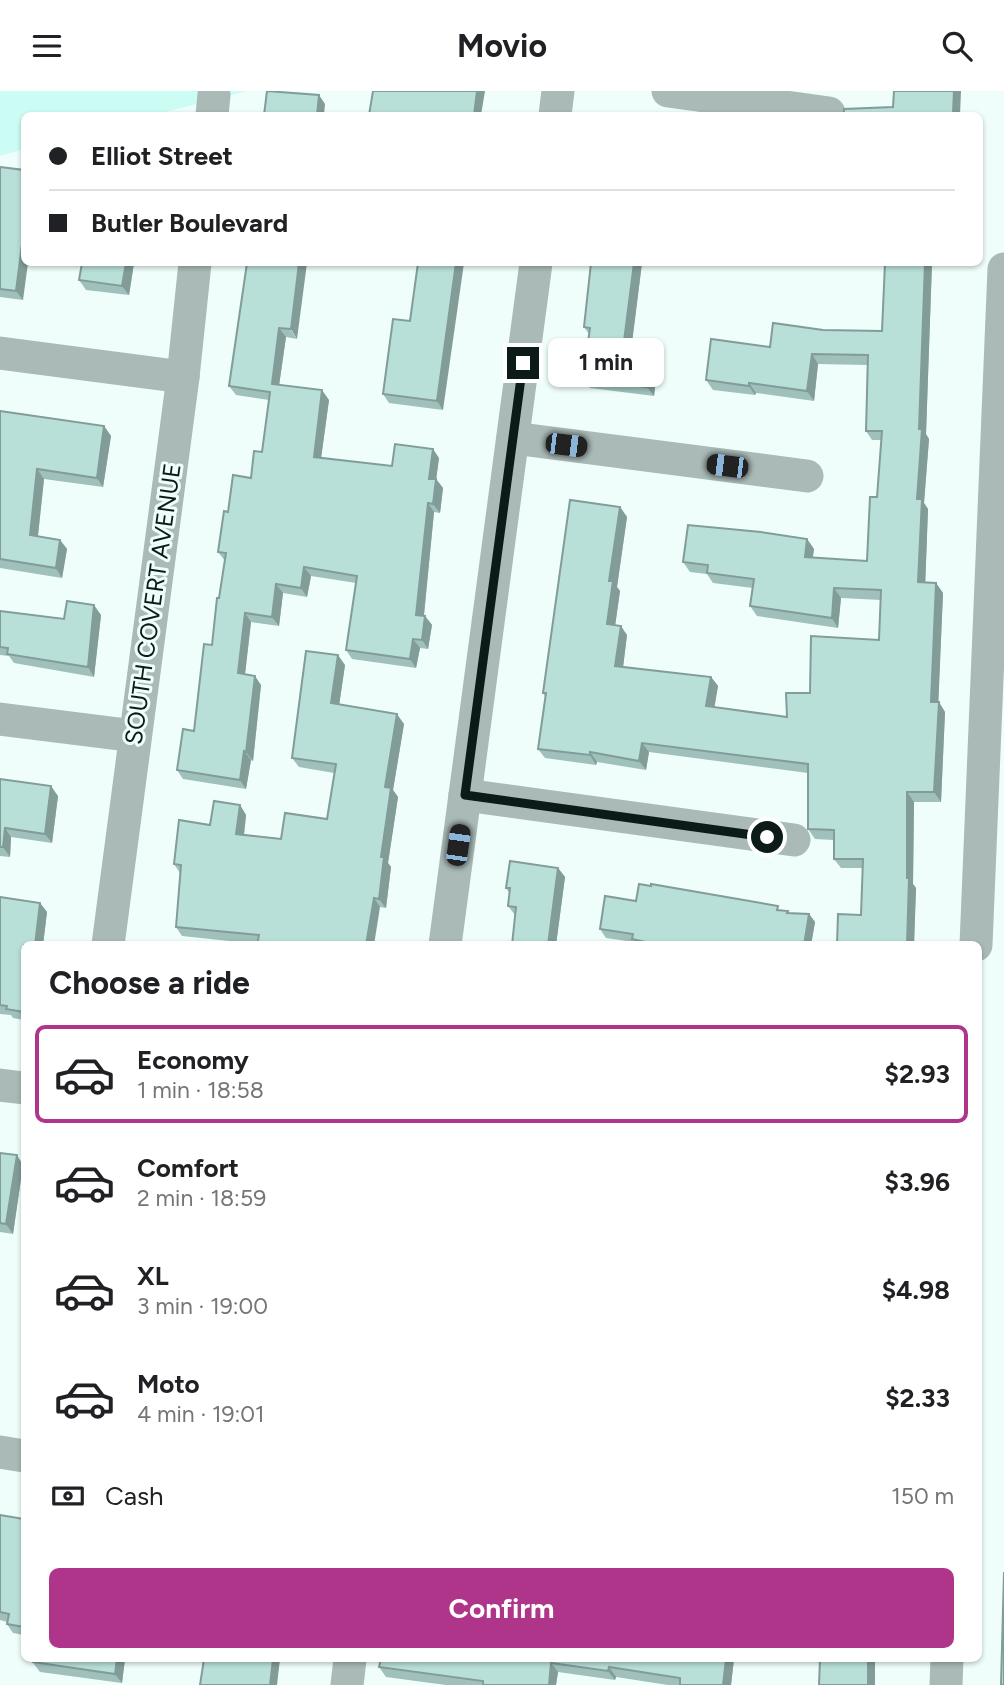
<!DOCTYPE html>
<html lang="en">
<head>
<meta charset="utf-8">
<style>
	body { margin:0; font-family:Figtree,sans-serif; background:#f6f6f6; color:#202124; height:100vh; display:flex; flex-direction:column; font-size:26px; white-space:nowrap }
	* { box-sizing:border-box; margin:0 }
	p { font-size:23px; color:#757577 }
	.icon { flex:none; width:38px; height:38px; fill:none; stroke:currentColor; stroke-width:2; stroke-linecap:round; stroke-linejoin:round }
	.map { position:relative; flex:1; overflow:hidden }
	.panel { position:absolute; left:21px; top:850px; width:961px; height:721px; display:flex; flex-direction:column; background:#fff; border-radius:10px; box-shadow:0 2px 5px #0004 }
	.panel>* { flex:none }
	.top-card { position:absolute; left:21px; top:21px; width:962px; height:154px; border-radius:10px; box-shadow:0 2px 5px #0004; display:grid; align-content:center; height:154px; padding:0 28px; background:#fff }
	.end { position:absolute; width:32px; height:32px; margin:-16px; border:9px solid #0c1b18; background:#fff; box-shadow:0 0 0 4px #fff }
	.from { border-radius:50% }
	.bubble { position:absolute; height:49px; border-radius:10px; background:#fff; box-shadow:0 2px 5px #0004; font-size:23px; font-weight:700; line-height:49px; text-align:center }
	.car { position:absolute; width:21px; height:42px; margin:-21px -10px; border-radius:9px; box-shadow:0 0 5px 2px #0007; background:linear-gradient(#222 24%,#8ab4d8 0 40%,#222 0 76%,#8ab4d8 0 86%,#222 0) }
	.top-card b { display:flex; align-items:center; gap:24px; height:66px; font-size:26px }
	.top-card b+b { border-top:2px solid #e0e0e0 }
	.top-card i { width:18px; height:18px; background:#202124 }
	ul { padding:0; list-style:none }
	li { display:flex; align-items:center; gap:21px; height:98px; margin:0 14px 10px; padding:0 14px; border:4px solid transparent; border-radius:10px }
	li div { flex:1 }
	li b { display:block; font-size:26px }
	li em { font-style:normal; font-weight:700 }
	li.selected { border-color:#ae358a }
	li>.icon { width:63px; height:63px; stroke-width:1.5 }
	h2 { padding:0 28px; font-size:32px; line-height:84px }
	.pay { display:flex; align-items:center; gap:18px; height:77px; padding:0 28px; font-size:26px }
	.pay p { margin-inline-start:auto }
	.button { display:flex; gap:14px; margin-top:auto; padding:14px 28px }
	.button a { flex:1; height:80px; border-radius:10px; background:#ae358a; color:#fff; font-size:28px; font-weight:700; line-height:80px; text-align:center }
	header { display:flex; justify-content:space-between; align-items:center; height:91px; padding:0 28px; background:#fff; font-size:32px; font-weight:700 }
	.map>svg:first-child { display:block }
	.built { fill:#ccfdf5 }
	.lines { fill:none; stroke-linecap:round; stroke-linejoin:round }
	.street { stroke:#a9bab7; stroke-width:33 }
	.wall { fill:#9fc0bb }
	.shaded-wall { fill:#829c98 }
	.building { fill:#b9dfd9; stroke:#829c98; stroke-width:2 }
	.route { stroke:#0c1b18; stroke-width:9 }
	.labels { text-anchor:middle; stroke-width:6; stroke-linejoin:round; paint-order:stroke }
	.street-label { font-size:24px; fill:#0c1b18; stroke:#effefb }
</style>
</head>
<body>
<header><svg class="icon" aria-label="menu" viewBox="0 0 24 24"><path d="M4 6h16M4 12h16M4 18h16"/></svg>Movio<svg class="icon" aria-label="search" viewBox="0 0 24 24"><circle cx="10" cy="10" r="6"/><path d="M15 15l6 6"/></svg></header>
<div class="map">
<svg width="1004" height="1594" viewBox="0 0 1004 1594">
	<rect width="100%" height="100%" fill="#effefb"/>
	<!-- built -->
	<path class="built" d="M0 0H247L154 24H24V58L0 65Z"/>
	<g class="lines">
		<!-- street -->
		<g class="street">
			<path d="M668 0 829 22"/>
			<path d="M212 24 214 4"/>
			<path d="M555 24 558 0"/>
			<path d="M0 262 183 286"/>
			<path d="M513 347 807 385"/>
			<path d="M0 628 135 645"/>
			<path d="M465 704 794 749"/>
			<path d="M108 854 183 286 195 172"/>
			<path d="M445 854 536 172"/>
			<path d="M976 854 1004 178"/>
			<path d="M0 994 24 997"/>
			<path d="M0 1361 24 1365"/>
			<path d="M347 1594 350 1568"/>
			<path d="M946 1594 947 1568"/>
		</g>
	</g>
	<!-- wall -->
	<g class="wall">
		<path d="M0 76 23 209 0 206Z"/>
		<path d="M134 172 129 204 86 199 79 189Z"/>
		<path d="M247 172 297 248 286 246 279 294 329 309 321 367 392 375 439 367 436 388 443 397 440 422 434 421 424 525H425L432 534 428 558 420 557 416 577 352 568 346 559 356 492 311 485 307 506 283 502 279 535 251 531 245 583 261 594 253 670 251 669 246 698 183 688 177 679 194 640 212 554 225 470 218 461 228 421 251 387 262 361 269 309 236 304 229 295Z"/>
		<path d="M591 172H642L631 259 651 262 658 272 654 305 590 297 583 287 589 243 584 236Z"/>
		<path d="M885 172H932L926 343 929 348 924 412 928 418 925 492H936L943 502 938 611 945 621 941 711H914L913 793 916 797 914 854H837L861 824 863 777H841L834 768V749L815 748 808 738V682L649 661 646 679 597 671 596 674 545 667 538 658 545 605 543 602 620 416 627 426 617 496 620 500 615 534 627 544 623 576 711 586 718 595 714 616 787 626 810 602 879 549 881 509 841 507 838 537 757 525 750 515 753 497 713 492 707 483 690 481 683 471 807 448 814 458 813 466 867 470 877 406 881 349H872L866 340 867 274 818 273 814 310 756 302 755 304 713 299 706 289 770 256 823 239 882 240Z"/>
		<path d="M410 230 443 319 389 312 383 303Z"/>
		<path d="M0 320 104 335 111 345 103 396 44 388 38 445 60 449 67 458 62 487 0 477Z"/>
		<path d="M0 520 64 528 101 524 94 586 14 572 9 565 0 564Z"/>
		<path d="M345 574 339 614 404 633 393 699 398 706 388 772 391 776 386 817 380 816 258 853 182 845 176 836 180 782 174 773 210 734 240 714 246 724 244 744 281 748 327 728 334 682 299 676 292 667Z"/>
		<path d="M0 688 58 705 52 752 11 746 10 766 0 765Z"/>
		<path d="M558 777 565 786 556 854H512L515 824 508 815 510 803 506 797Z"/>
		<path d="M0 806 40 812 47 821 43 854H24V929L13 927 11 924 0 923Z"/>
		<path d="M636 810 781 819 788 820 789 822 809 823 815 831 811 854H636L634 851 606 847 600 838Z"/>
		<path d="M0 1062 23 1074 13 1143 0 1141Z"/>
		<path d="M0 1424 24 1428V1544L13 1542 7 1533V1531L0 1529Z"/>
		<path d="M30 1568H125L122 1592 40 1581Z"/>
		<path d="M734 1568 731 1594H668L616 1586 615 1589 558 1581 556 1594H446L386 1586 379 1576Z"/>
	</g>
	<!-- shaded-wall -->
	<g class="shaded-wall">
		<path d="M477 0H485L481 24H474Z"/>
		<path d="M954 0H961L960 24H955L953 22Z"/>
		<path d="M319 4 325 13 324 24H317Z"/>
		<path d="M24 138V172H28L23 209 16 200Z"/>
		<path d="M126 172H134L129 204 122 195Z"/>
		<path d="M299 172H307L297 248 291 238Z"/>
		<path d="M456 172H464L443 319 437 310Z"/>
		<path d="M634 172H642L630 268 623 258Z"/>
		<path d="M925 172H932L926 343 929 348 924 412 928 418 925 501 918 491 917 408Z"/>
		<path d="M279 237 286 246 278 302 272 293Z"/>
		<path d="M651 262 658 272 654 305 647 296Z"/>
		<path d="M812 263 818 273 814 310 807 300Z"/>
		<path d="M749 292 756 302 755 304 749 295Z"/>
		<path d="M322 299 329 309 320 375 314 366Z"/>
		<path d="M104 335 111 345 103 396 97 387Z"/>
		<path d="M433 358 439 367 435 397 429 388Z"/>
		<path d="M37 378 44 388 37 453 30 444Z"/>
		<path d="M436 388 443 397 440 422 433 413Z"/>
		<path d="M428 412 434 421 423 533 416 524Z"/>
		<path d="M620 416 627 426 617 496 620 500 614 543 607 533 609 490Z"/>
		<path d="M807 448 814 458 811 475 805 466Z"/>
		<path d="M60 449 67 458 62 487 56 477Z"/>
		<path d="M304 476 311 485 307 506 301 497Z"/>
		<path d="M936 492 943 502 938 621 931 611Z"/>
		<path d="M276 493 283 502 279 535 272 526Z"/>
		<path d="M834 497 841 507 838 537 832 527Z"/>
		<path d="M94 514 101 524 94 586 88 576Z"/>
		<path d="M245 522 251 531 244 592 238 582Z"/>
		<path d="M425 525 432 534 428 558 422 549Z"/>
		<path d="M621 535 627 544 622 585 615 575Z"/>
		<path d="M413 548 420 557 416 577 410 568Z"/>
		<path d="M338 564 345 574 338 622 331 612Z"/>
		<path d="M255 585 261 594 253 670 246 661Z"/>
		<path d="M711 586 718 595 713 625 706 615Z"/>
		<path d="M939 611 945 621 941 711 934 701Z"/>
		<path d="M397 623 404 633 393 699 398 706 388 772 391 776 386 817 379 808 385 696Z"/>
		<path d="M642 652 649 661 646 679 639 670Z"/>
		<path d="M244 660 251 669 246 698 240 689Z"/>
		<path d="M590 661 597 671 596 674 590 664Z"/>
		<path d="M51 695 58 705 52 752 45 743Z"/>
		<path d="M907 701 914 711 913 793 916 797 914 854H907Z"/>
		<path d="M240 714 246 724 243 752 236 743Z"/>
		<path d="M5 737 11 746 10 766 3 756Z"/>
		<path d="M558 777 565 786 556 854H548Z"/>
		<path d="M374 807 380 816 374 854H366Z"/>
		<path d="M40 812 47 821 43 854H35Z"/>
		<path d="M809 823 815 831 811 854H804Z"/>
		<path d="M17 1064 23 1074 13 1143 6 1133Z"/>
		<path d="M117 1568H125L122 1592 115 1583Z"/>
		<path d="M273 1568H280L277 1594H270Z"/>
		<path d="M726 1568H734L731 1594H723Z"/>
		<rect x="868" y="1568" width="7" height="26"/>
		<path d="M551 1572 558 1581 556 1594H549Z"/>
		<path d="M609 1576 616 1586 615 1589 608 1580Z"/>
	</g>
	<!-- building -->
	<g class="building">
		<path d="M267 0 319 4 317 24H264Z"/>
		<path d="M373 0H477L474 24H369Z"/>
		<path d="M894 0H954L953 22H948V24H844V18L893 16Z"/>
		<path d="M0 76 24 79V138L16 200 0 198Z"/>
		<path d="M82 172H126L122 195 79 189Z"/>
		<path d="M247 172H299L291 238 279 237 272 293 322 299 314 366 392 375 395 353 433 358 429 388H436L433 413 428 412 416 524 425 525 422 549 413 548 410 568 346 559 357 485 304 476 301 497 276 493 272 526 245 522 238 582 255 585 246 661 244 660 240 689 177 679 183 638 194 640 204 553 212 554 217 507H219L226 462 218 461 224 420 228 421 233 384 251 387 254 360 262 361 270 301 229 295Z"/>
		<path d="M418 172H456L437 310 383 303 393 228 410 230Z"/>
		<path d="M591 172H634L623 258 651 262 647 296 583 287 590 237 584 236Z"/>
		<path d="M885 172H925L919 338H922L917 408H922L918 491 936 492 931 611H939L934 701H907V787H909L907 854H837L838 823 861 824 863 768H834V739L808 738V673L642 652 639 670 590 661V664L538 658 546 602H543L570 409 620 416 609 490H613L607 533 621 535 615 575 711 586 706 615 787 626 786 602H810L811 545 879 549 881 499 834 497 832 527 750 515 754 488 707 482 708 474 683 471 688 434 761 441 807 448 805 466 867 470 870 406H877L882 340H866L868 264 812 263 807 300 749 292V295L706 289 711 248 770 256 773 232 823 239 882 240Z"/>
		<path d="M0 320 104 335 97 387 37 378 30 444 60 449 56 477 0 468Z"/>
		<path d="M67 510 94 514 88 576 7 563 8 557 0 556V520L64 528Z"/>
		<path d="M306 560 338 564 331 612 397 623 385 696 391 697 381 766H384L379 808 374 807 366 854H257L259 844 176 836 181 774 174 773 179 729 210 734 214 710 240 714 236 743 281 748 285 722 327 728 336 673 292 667Z"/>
		<path d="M0 688 51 695 45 743 5 737 3 756H0Z"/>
		<path d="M510 770 558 777 548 854H512L516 816 508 815 510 797H506Z"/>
		<path d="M639 793 651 795V793L778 815 777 819 788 820 787 822 809 823 804 854H650V852L632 848 633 843 600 838 605 805 636 810Z"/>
		<path d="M0 806 40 812 35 854H24V921L6 918 7 915 0 914Z"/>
		<path d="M0 1062 17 1064 6 1133 0 1132Z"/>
		<path d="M0 1424 24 1428V1536L7 1533 9 1523 0 1521Z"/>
		<path d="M1004 1481V1594H1001Z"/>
		<path d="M30 1568H117L115 1583 33 1571 34 1569Z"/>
		<path d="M204 1568H273L270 1594H200Z"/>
		<path d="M381 1568H726L723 1594H680V1587L609 1576 608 1580 551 1572 549 1594H483V1590L379 1576Z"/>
		<path d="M820 1568H868V1594H819Z"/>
	</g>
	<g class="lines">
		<!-- route -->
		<path class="route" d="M523 272 465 704 767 746"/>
	</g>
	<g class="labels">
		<!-- street labels -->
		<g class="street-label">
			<text transform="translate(153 513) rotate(-82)" y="8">SOUTH COVERT AVENUE</text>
		</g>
	</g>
</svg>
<i class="end from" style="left:767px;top:746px"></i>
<i class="end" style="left:523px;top:272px"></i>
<div class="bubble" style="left:548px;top:247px;width:116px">1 min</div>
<i class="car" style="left:566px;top:354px;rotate:97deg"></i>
<i class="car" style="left:727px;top:375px;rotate:277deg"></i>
<i class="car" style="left:458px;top:754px;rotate:8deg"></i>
<div class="top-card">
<b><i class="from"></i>Elliot Street</b>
<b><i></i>Butler Boulevard</b>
</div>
<section class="panel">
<h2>Choose a ride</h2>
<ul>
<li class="selected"><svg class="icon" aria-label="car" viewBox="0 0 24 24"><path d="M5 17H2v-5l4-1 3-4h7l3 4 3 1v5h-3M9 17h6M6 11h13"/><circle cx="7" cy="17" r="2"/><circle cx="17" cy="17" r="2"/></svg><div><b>Economy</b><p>1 min · 18:58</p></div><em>$2.93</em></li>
<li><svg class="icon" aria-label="car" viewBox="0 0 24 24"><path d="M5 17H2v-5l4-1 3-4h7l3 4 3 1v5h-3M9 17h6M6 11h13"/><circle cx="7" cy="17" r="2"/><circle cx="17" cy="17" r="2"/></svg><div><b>Comfort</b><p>2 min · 18:59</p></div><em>$3.96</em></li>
<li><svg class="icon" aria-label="car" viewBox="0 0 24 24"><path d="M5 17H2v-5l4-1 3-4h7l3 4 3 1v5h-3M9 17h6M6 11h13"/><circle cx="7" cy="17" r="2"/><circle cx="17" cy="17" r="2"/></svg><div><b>XL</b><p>3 min · 19:00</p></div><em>$4.98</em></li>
<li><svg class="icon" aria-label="car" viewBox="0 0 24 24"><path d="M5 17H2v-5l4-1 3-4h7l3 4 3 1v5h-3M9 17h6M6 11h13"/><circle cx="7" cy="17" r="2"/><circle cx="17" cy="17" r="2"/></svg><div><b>Moto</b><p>4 min · 19:01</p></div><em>$2.33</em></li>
</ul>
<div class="pay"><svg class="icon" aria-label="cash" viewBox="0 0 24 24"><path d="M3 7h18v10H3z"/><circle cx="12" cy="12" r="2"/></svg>Cash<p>150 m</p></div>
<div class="button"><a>Confirm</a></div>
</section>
</div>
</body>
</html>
